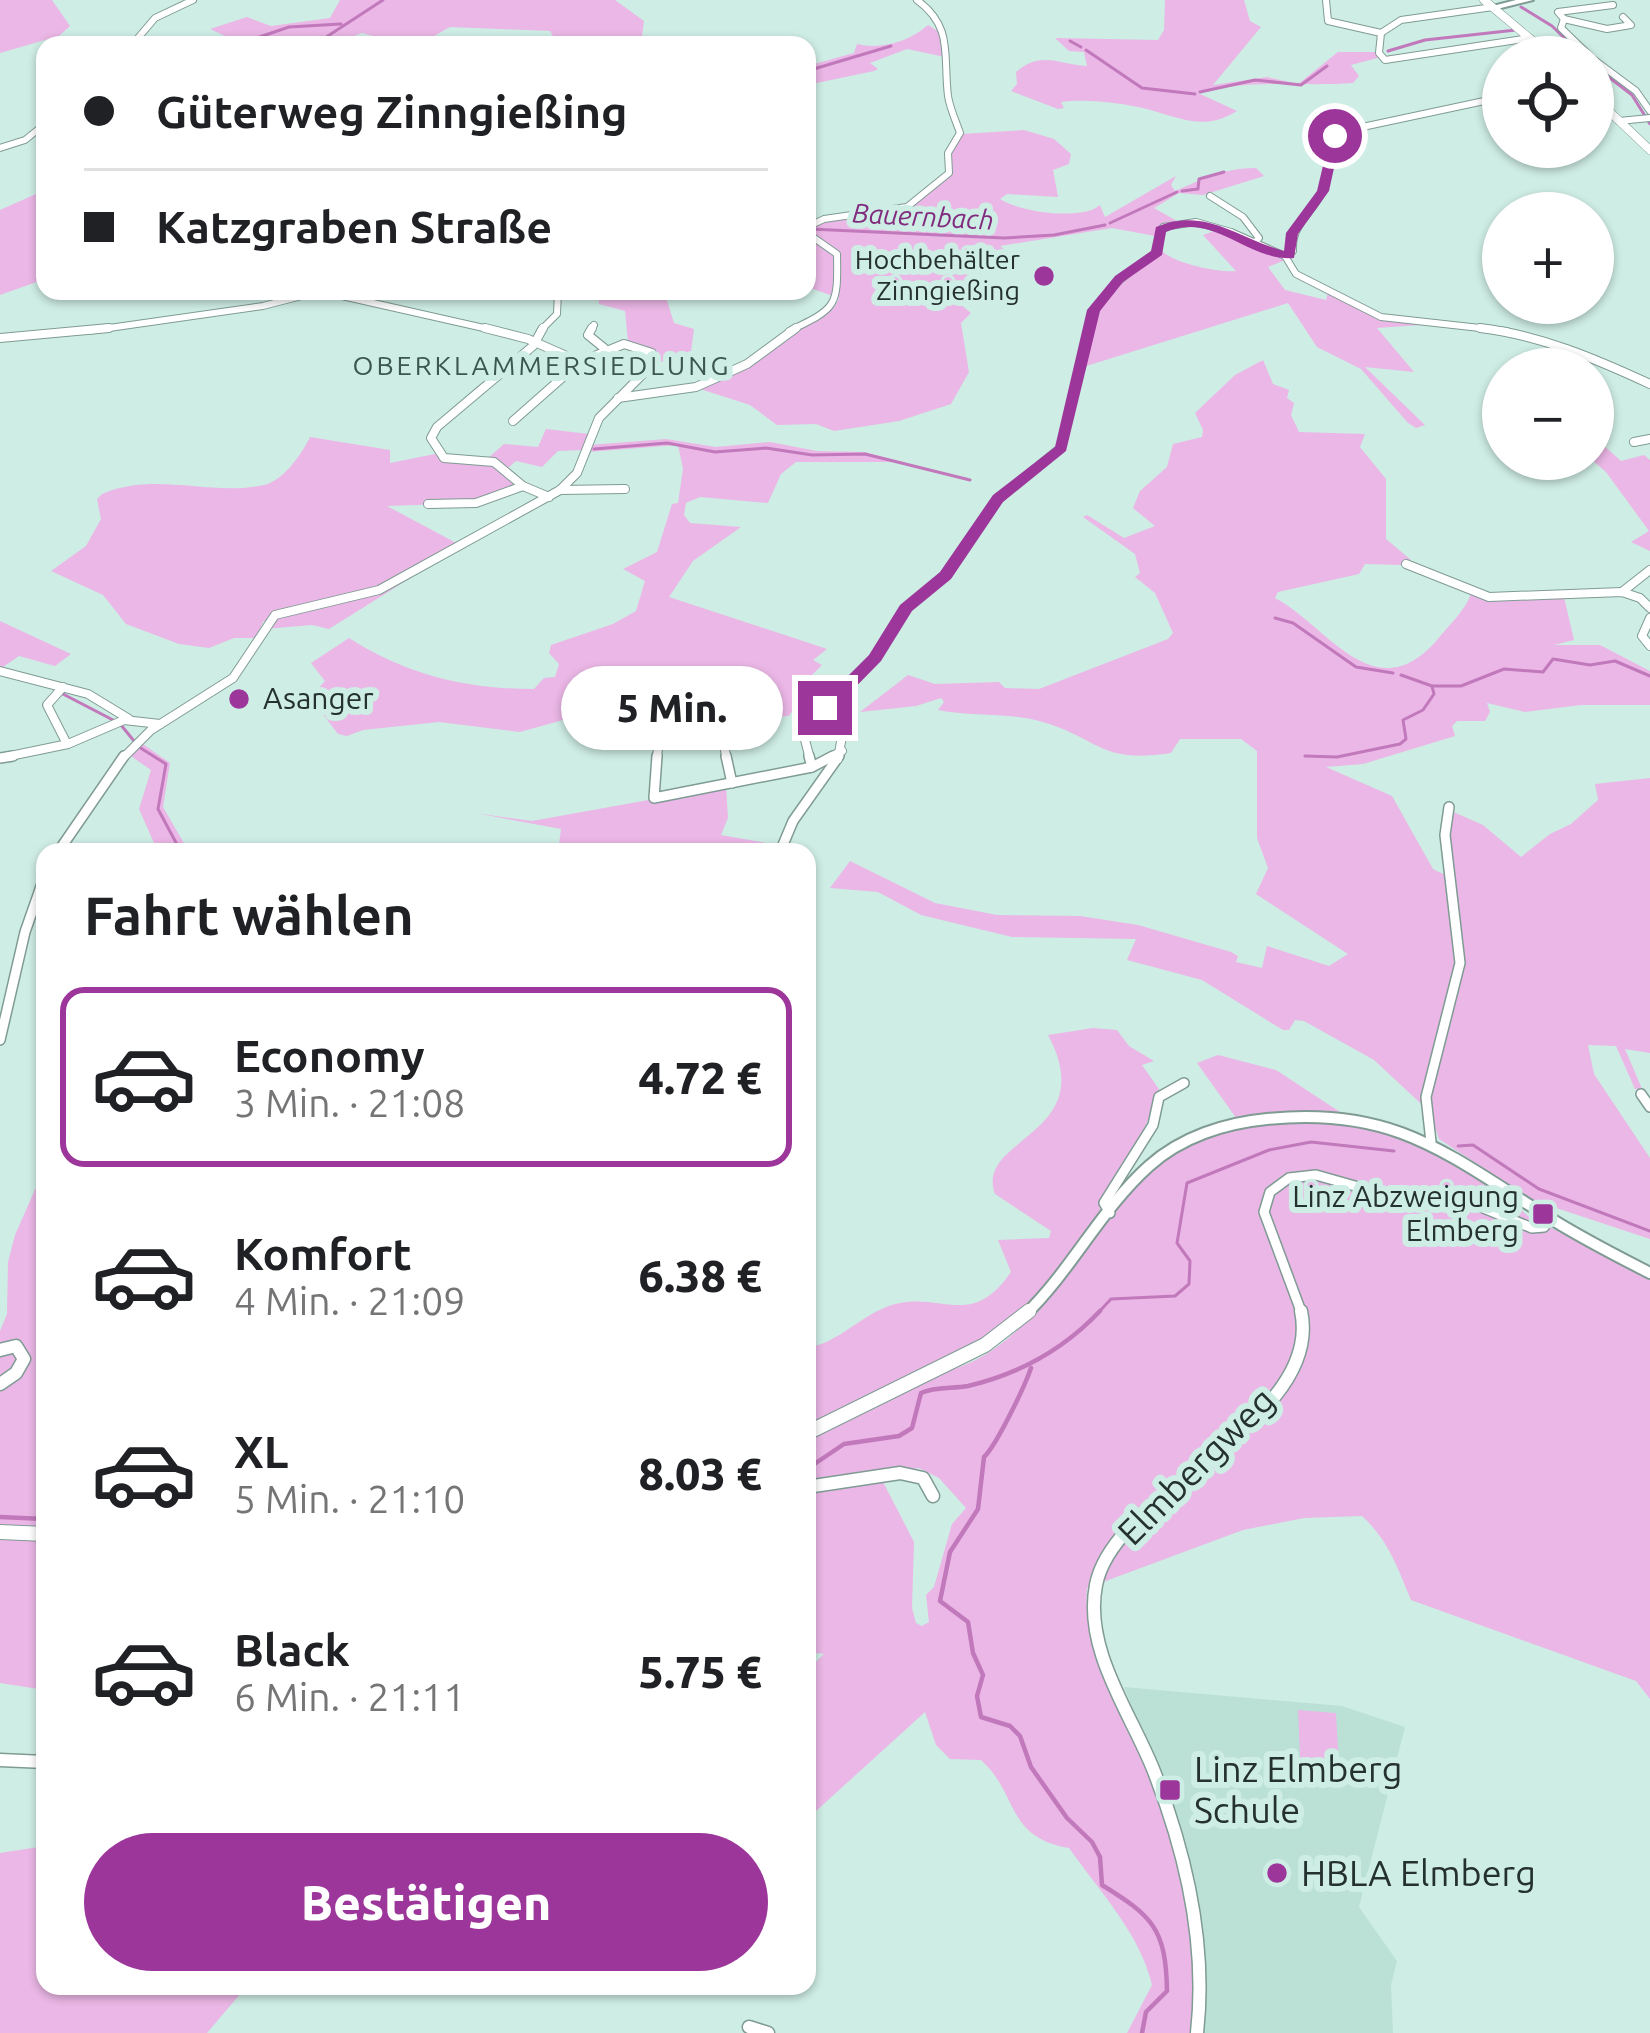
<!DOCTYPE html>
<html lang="de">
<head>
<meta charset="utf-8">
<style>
	body { margin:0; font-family:Ubuntu,sans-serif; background:#f6f6f6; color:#202124; height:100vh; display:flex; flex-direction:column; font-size:45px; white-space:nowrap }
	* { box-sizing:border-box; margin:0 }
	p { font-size:39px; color:#757577 }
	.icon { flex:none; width:66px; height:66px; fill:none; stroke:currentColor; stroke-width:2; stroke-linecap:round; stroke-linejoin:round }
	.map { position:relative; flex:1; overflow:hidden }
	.panel { position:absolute; left:36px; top:843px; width:780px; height:1152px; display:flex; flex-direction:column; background:#fff; border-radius:24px; box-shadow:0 3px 9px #0004 }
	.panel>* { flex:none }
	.banner { position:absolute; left:36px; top:36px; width:780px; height:264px; border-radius:24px; box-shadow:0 3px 9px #0004; display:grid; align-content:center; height:264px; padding:0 48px; background:#fff }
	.buttons { position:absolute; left:1482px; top:36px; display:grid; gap:24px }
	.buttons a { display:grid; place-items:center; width:132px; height:132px; border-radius:50%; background:#fff; box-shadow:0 3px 9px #0004; font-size:60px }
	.end { position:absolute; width:54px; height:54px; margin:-27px; border:15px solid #9d369a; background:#fff; box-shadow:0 0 0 6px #fff }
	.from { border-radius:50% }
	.bubble { position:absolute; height:84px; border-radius:42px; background:#fff; box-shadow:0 3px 9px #0004; font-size:39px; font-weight:800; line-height:84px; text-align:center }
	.banner b { display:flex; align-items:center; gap:42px; height:114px; font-size:45px }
	.banner b+b { border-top:3px solid #e0e0e0 }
	.banner i { width:30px; height:30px; background:#202124 }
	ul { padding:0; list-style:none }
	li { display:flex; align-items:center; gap:36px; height:180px; margin:0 24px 18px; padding:0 24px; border:6px solid transparent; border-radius:24px }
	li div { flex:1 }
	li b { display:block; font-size:45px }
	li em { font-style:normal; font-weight:800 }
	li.active { border-color:#9d369a }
	li>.icon { width:108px; height:108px; stroke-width:1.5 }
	h2 { padding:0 48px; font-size:54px; line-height:144px }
	.action { display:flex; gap:24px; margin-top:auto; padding:24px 48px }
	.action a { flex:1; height:138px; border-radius:72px; background:#9d369a; color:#fff; font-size:48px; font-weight:800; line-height:138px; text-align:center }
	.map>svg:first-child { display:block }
	.built { fill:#bbe1d7 }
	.green { fill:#ebb7e6 }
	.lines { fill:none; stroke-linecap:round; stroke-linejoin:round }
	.stream-far1 { stroke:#c179bc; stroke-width:3 }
	.stream { stroke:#c179bc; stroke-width:4.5 }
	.minor-far3-casing { stroke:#7f9b94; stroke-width:8 }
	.minor-far2-casing { stroke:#7f9b94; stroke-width:10 }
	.minor-far1-casing { stroke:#7f9b94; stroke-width:12 }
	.minor-casing { stroke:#7f9b94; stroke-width:15 }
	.tertiary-far1-casing { stroke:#7f9b94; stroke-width:14 }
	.tertiary-casing { stroke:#7f9b94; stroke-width:16 }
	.primary-casing { stroke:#7f9b94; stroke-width:9 }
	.motorway-casing { stroke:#7f9b94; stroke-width:4 }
	.minor-far3 { stroke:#fff; stroke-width:6 }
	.minor-far2 { stroke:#fff; stroke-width:8 }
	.minor-far1 { stroke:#fff; stroke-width:9 }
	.minor { stroke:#fff; stroke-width:12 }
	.tertiary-far1 { stroke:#fff; stroke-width:10 }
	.tertiary { stroke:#fff; stroke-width:14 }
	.primary { stroke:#fff; stroke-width:8 }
	.motorway { fill:#fff; fill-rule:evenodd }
	.route { fill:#9d369a }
	.poi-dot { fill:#9d369a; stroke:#ceede5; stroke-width:4.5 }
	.labels { text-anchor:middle; stroke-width:12; stroke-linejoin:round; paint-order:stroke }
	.far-water-label { font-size:27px; font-style:italic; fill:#812b7e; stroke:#ceede5 }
	.far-poi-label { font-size:27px; fill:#25312e; stroke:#ceede5; text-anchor:end }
	.far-neighbourhood-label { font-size:27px; letter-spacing:3px; fill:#3c5650; stroke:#ceede5 }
	.poi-label { font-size:30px; fill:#25312e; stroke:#ceede5; text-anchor:start }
	.near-street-label { font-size:36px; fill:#25312e; stroke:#ceede5 }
	.near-poi-label { font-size:36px; fill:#25312e; stroke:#ceede5; text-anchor:start }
</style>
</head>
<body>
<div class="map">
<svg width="1650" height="2033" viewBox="0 0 1650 2033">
	<rect width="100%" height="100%" fill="#ceede5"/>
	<!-- built -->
	<path class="built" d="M1124 1687 1342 1706 1405 1727 1359 1907 1397 1961 1391 1985 1393 2033H1203L1205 1983 1164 1786Z"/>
	<!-- green -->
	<g class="green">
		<path d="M0 0H52L70 26 59 36 0 53Z"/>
		<path d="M340 0H615L644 21 642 36 630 45H558L550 31 450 27 427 40H388L362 33 331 45H233L234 40 210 29 247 17 271 26 330 18Z"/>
		<path d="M1165 0H1244L1250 21 1261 27 1213 85 1267 77 1298 84 1338 52H1378L1381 57 1351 65 1359 76 1353 83C1299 87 1251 78 1198 93L1237 111C1206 130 1185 120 1154 111 1132 104 1086 98 1061 102L1064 108 1058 109 1011 91 1017 84 1016 72C1042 50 1059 65 1087 66L1084 52 1069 51 1055 38 1158 40 1164 30Z"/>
		<path d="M928 25 944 35 945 57 907 49 870 63 878 69 874 71 807 85V66L854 53 857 44C880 50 909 42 928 25Z"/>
		<path d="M1024 130 1054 139 1071 154 1069 164 1053 170 1058 197 1007 194 1000 199C1019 212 1083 221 1100 205L1105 217 1176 176 1171 185 1175 191C1204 179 1223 168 1256 168L1264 176 1203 195 1179 193 1154 208 1177 221 1162 225 1155 236 1112 228 1000 246 1015 258 983 263 980 292 958 295 960 304 971 313 961 323 969 372 951 404 899 421 834 431 816 424 777 425 750 405 697 388 749 365 774 341 834 308 839 298 807 287V229L830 219 901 211 948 177 950 157 962 134Z"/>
		<path d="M45 190V279L0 295V210Z"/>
		<path d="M1220 229 1285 260 1268 267 1285 290 1326 300 1328 292 1371 314 1435 324 1377 328 1414 372 1365 367 1425 425 1416 428 1408 423 1361 369 1317 347 1288 303 1080 368 1092 318 1121 279 1161 250C1172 263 1219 273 1236 271L1203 235Z"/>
		<path d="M598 291H664L674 323 694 329 690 359 681 367 657 360 648 347 628 342 625 311 599 304Z"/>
		<path d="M1263 360 1273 384 1289 390 1287 398 1294 403 1291 415 1299 432 1365 434 1360 447 1386 479V539L1411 560 1401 565 1365 564 1359 574 1278 592 1275 598C1325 623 1374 713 1437 640 1448 626 1465 611 1471 594L1564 597 1574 640 1554 645H1600L1650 671V705H1581L1525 712 1487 703 1490 712 1485 721H1457L1452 726 1455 736 1363 764 1326 767 1392 796 1433 869 1447 876 1457 962 1451 999 1455 1003 1462 964 1446 826 1451 811 1483 825 1521 857 1550 834 1571 824 1598 800 1595 784 1650 778V1053L1625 1049 1642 1089H1635L1616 1046 1588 1045 1594 1074 1650 1158V1239L1532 1200 1439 1139 1430 1112 1374 1060 1304 1021 1295 1020 1289 1030H1283L1202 980 1127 960 1136 939 1012 937 921 915 878 892 830 888 850 861 935 903 997 915 1080 916 1138 925 1231 952 1238 956 1236 962 1262 968 1267 946 1329 966 1348 954 1256 894 1268 868 1257 838V751L1241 739H1180L1171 753C1100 764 1100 739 1043 722 1009 712 972 717 938 710L944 702 941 698 916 706 860 712 908 675 935 684 999 682 1005 688 1039 689 1168 639 1173 633 1155 593 1135 577 1140 573 1135 554 1083 517 1087 515 1124 538 1155 526 1133 508 1140 491 1167 467 1173 444 1202 437 1203 430 1195 413 1235 375Z"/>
		<path d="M546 429 589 434 583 450 558 451 542 467 516 461 507 469 487 459 504 444 538 447Z"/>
		<path d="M1593 436 1621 461 1644 455 1650 460V551L1631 542 1649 531 1606 472 1591 459Z"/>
		<path d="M310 437 390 450V463L435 454 457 463 497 465 517 485 473 503 387 506 460 545 401 578 353 596 283 609 263 622 256 638H234L209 648 179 644 126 624 103 595 51 571 86 546 101 519 97 499 102 494C157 471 210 497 264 485 283 481 302 454 310 437Z"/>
		<path d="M666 439 716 447 770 442 817 451 864 452 903 462H796L781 474 768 503 700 497 686 503 684 515 690 523 741 527 693 561 669 597 827 649 813 660 822 665 796 691 824 701 823 710 795 707 789 716 663 722 570 718 520 732 439 722 363 730 347 736 338 734 319 709 322 701 315 692 325 681 311 663 349 638C407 675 466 689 534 689L544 678 555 677 559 664 549 653 551 645 613 624 636 611 645 581 623 569 657 552 672 504 678 503 683 469 678 445 587 452 589 445Z"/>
		<path d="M444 557 329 629 312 625 265 629 272 619 350 600Z"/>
		<path d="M0 621 71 654 55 666 19 656 0 669Z"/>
		<path d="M140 742 170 763 163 807 189 852H158L139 809 151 770 128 754Z"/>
		<path d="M726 786 728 818 721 835 778 845 777 852H558L561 829 475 813 532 821Z"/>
		<path d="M1093 1028 1117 1030 1129 1046 1154 1061 1142 1065 1161 1092 1120 1180 1099 1204 1101 1215 1026 1308 989 1338 807 1428V1342L812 1347C840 1340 859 1318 886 1307 939 1287 969 1333 1011 1272L998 1240 1049 1238 1051 1231 995 1194C974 1137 1102 1136 1048 1035Z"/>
		<path d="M1218 1055 1276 1070 1343 1114 1239 1122 1197 1063Z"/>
		<path d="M1331 1121 1407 1136 1497 1187 1528 1216 1650 1278V1699L1636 1681 1411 1600C1398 1569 1388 1539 1362 1516L1304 1518 1243 1530 1087 1588C1082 1643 1118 1695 1138 1745 1174 1833 1202 1937 1192 2033H1127L1152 1985C1140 1933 1099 1891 1069 1848 1005 1837 1019 1794 981 1760L950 1759 936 1745 925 1712 816 1811 807 1795V1670L824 1654 807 1652V1490L881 1478 914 1542 912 1608 916 1623 922 1626 929 1622 926 1595 934 1587 952 1524 966 1508 939 1478 919 1468 807 1485V1438L936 1373C1047 1355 1090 1203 1177 1151 1222 1125 1280 1122 1331 1121Z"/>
		<path d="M45 1167V1529L0 1527V1331L7 1314 8 1262 15 1235Z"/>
		<path d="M0 1537 45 1539V1690L0 1683Z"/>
		<path d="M1298 1710 1336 1713 1340 1783 1301 1779Z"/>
		<path d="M45 1846V1986H247L207 2033H0V1853Z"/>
	</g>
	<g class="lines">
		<!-- stream-far1 -->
		<g class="stream-far1">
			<path d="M1521 7 1552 26 1584 57"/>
			<path d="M248 41 289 27 341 24"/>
			<path d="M1070 41 1081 47"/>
			<path d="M314 45 383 0"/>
			<path d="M1086 50 1142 88 1195 94"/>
			<path d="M1388 51 1425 40 1516 30"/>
			<path d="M1593 65 1632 95 1650 124"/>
			<path d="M807 71 891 46"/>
			<path d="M1200 92 1255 80 1301 85 1327 66"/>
			<path d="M1182 191 1198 189 1199 179 1224 172"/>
			<path d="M1110 223 1177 192"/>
			<path d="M810 229 1004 238 1054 235 1105 225"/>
			<path d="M594 449 667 443 715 452 766 448 812 455 865 454 970 480"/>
			<path d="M1275 618 1293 623 1356 667 1393 673"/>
			<path d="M1401 675 1432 686H1461L1504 669 1543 672 1553 659 1590 665 1615 661 1650 676"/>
			<path d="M63 694 113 720"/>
			<path d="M121 725 134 741"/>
			<path d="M139 747 166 764 158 809 181 852"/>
			<path d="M1305 756 1337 757 1400 744 1406 739 1403 720 1423 710 1434 694 1432 686"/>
			<path d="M1458 1146 1473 1145 1539 1189 1650 1231"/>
			<path d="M1097 1314 1111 1299 1175 1296 1189 1284 1190 1261 1177 1243 1187 1183 1269 1150 1311 1142 1394 1151"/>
		</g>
		<!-- stream -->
		<g class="stream">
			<path d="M1031 1368C1025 1386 996 1446 984 1457L978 1509 950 1552 940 1601 968 1622 973 1653 983 1675 977 1696 981 1717 1010 1726 1020 1736 1031 1767 1067 1818 1092 1842 1100 1857 1102 1885C1152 1916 1166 1928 1167 1991L1146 2012 1142 2033"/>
			<path d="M807 1469 844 1444 899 1436 912 1428 921 1393C936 1386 952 1389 968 1386 1019 1374 1064 1349 1100 1311"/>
			<path d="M0 1517 45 1519"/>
		</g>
		<!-- minor-far3 casing -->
		<g class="minor-far3-casing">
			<g id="minor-far3">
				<path d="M1326 0 1328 21 1381 33"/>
				<path d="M1493 7 1401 20 1381 33 1379 53 1385 60 1530 38"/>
				<path d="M1564 19 1558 12 1613 5"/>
				<path d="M132 45 155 18 193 0"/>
				<path d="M1591 57 1561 28 1564 19 1607 29 1631 25 1623 17"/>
				<path d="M1593 59 1636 91 1650 111"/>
				<path d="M1619 121 1650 118"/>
				<path d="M0 148 25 140 45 124"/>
				<path d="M1210 196 1243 217 1259 238 1255 242"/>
				<path d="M807 227 824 219 907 207 949 173 948 153 960 133C956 121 950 109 948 96 943 56 954 27 917 0"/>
				<path d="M1285 256 1293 251C1291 223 1314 213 1323 190 1331 170 1327 150 1339 132L1503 97"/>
				<path d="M320 291 497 331"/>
				<path d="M88 331 263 306 321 291"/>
				<path d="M540 331 557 314 558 291"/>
				<path d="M590 331 594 325"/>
				<path d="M789 331C837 308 838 307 837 254L807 233"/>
				<path d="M1088 331C1097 293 1126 274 1157 252L1163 227 1196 222 1231 232 1285 256 1296 274 1381 317 1507 331"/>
			</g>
		</g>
		<!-- minor-far2 casing -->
		<g class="minor-far2-casing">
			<g id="minor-far2">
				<path d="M543 328 533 346 437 427 431 438 444 458 494 462 523 486 549 497"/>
				<path d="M592 328 588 335 604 348"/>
				<path d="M1480 328C1540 335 1596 359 1650 384"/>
				<path d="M0 338 109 328"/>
				<path d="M618 398 696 387 747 364 796 328"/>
				<path d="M513 421 580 362"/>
				<path d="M1634 442 1650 439"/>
				<path d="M560 490 625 489"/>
				<path d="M428 504 476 503 523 486"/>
				<path d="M1406 564 1489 597 1622 592 1640 598 1650 608"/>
				<path d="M1622 592 1650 570"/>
				<path d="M1650 618 1642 636 1650 646"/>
				<path d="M0 671 88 694 129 719"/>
				<path d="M63 687 47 705 67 744"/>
				<path d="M718 720 727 759"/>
				<path d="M803 732 810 759"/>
				<path d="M0 758 68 744 124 720 160 724"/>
				<path d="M122 759 151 730 233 678 275 615 379 590 560 490 577 473 599 418 654 363 652 353 624 344 580 362 528 339 485 328"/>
				<path d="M657 759 660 725"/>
				<path d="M827 759 842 751"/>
				<path d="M838 759 842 736 826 712 828 701 876 658 906 608 946 575 998 499 1061 448 1089 328"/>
			</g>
		</g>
		<!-- minor-far1 casing -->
		<g class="minor-far1-casing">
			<g id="minor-far1">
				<path d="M657 756 654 798 812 767 833 756"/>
				<path d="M726 756 732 783"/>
				<path d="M809 756 812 767"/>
				<path d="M0 758 13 756"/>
				<path d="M58 852 124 756"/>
				<path d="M780 852 793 821 839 756"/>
				<path d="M0 1040 25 932 45 875"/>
				<path d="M1641 1094 1650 1107"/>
				<path d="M1431 1142 1426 1097 1460 963 1445 835 1449 807"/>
				<path d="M1110 1213 1104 1203 1153 1125 1159 1097 1184 1083"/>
				<path d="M1302 1314 1264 1212 1270 1192 1289 1178 1316 1175 1390 1196 1457 1197 1532 1228 1544 1227 1550 1219"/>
			</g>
		</g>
		<!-- minor casing -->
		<g class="minor-casing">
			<g id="minor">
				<path d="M0 1350 16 1346 24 1359 16 1373 0 1384"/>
				<path d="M807 1487 900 1473 923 1478 933 1496"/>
				<path d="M0 1760 45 1762"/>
				<path d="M749 2027 768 2033"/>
				<path d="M1197 2033C1207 1945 1187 1857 1155 1774 1133 1716 1083 1651 1096 1585 1114 1490 1325 1422 1301 1311"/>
			</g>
		</g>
		<!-- tertiary-far1 casing -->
		<g class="tertiary-far1-casing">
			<path id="tertiary-far1" d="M1026 1314C1072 1269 1101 1209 1149 1166 1181 1137 1225 1123 1267 1119 1393 1106 1446 1153 1545 1215 1579 1237 1615 1255 1650 1273"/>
		</g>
		<!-- tertiary casing -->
		<g class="tertiary-casing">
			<g id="tertiary">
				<path d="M807 1433 985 1345 1029 1311"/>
				<path d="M0 1532 45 1534"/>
			</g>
		</g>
		<!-- primary casing -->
		<g class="primary-casing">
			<g id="primary">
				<path d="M1484 0 1552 57"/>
				<path d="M1593 96 1650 150"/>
			</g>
		</g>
		<!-- motorway casing -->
		<g class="motorway-casing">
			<path id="motorway" d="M1516 0H1533L1493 10 1489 7Z"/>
		</g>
		<!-- minor-far3 -->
		<use href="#minor-far3" class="minor-far3"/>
		<!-- minor-far2 -->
		<use href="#minor-far2" class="minor-far2"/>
		<!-- minor-far1 -->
		<use href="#minor-far1" class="minor-far1"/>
		<!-- minor -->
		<use href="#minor" class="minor"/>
		<!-- tertiary-far1 -->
		<use href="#tertiary-far1" class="tertiary-far1"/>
		<!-- tertiary -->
		<use href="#tertiary" class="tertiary"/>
		<!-- primary -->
		<use href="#primary" class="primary"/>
		<!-- motorway -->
		<use href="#motorway" class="motorway"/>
	</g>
	<!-- route -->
	<path class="route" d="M1335 133 1341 136 1329 191 1298 234 1294 258C1249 262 1213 211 1166 232L1162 255 1123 282 1100 311 1066 451 1003 502 951 579 912 611 881 661 831 712H819V705L869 655 900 605 940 572 993 495 1055 447 1087 310 1115 276 1151 251 1156 227C1205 206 1239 239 1284 251L1286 233 1317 191 1330 136Z"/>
	<!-- markers -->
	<g class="poi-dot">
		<circle cx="1044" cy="276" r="12"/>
		<circle cx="239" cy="699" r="12"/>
		<rect x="1531" y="1202" width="24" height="24" rx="6"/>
		<rect x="1158" y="1778" width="24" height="24" rx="6"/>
		<circle cx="1277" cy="1873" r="12"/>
	</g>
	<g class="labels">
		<!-- far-water labels -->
		<g class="far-water-label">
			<text transform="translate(923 217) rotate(3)" y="9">Bauernbach</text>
		</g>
		<!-- far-poi labels -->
		<g class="far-poi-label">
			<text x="1020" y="269">Hochbehälter<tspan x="1020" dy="31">Zinngießing</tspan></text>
		</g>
		<!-- far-neighbourhood labels -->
		<g class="far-neighbourhood-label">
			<text x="542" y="375">OBERKLAMMERSIEDLUNG</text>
		</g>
		<!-- poi labels -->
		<g class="poi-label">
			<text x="263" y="709">Asanger</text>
			<text x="1519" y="1207" text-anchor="end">Linz Abzweigung<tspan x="1519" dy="34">Elmberg</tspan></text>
		</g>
		<!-- near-street labels -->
		<g class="near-street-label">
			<text transform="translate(1196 1466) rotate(-45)" y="13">Elmbergweg</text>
		</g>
		<!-- near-poi labels -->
		<g class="near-poi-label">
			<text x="1194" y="1782">Linz Elmberg<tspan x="1194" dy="41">Schule</tspan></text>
			<text x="1301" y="1886">HBLA Elmberg</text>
		</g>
	</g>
</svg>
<div class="buttons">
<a><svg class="icon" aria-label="locate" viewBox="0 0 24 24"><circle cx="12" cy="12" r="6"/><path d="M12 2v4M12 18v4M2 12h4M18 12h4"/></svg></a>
<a>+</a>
<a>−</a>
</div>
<i class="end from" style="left:1335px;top:136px"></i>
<i class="end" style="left:825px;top:708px"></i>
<div class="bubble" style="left:561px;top:666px;width:222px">5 Min.</div>
<div class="banner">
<b><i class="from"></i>Güterweg Zinngießing</b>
<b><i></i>Katzgraben Straße</b>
</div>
<section class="panel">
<h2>Fahrt wählen</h2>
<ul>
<li class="active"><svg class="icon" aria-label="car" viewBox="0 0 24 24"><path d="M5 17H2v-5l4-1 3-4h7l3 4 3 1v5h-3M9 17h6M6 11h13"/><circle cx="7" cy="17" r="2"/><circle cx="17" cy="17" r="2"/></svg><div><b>Economy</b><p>3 Min. · 21:08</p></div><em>4.72 €</em></li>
<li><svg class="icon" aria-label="car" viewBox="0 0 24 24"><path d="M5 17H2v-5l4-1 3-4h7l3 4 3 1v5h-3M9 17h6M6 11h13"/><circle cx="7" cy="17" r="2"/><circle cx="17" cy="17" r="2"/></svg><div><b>Komfort</b><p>4 Min. · 21:09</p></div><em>6.38 €</em></li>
<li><svg class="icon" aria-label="car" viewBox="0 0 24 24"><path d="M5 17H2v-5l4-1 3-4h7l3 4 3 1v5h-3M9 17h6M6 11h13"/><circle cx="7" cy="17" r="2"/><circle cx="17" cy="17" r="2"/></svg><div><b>XL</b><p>5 Min. · 21:10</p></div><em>8.03 €</em></li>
<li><svg class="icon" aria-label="car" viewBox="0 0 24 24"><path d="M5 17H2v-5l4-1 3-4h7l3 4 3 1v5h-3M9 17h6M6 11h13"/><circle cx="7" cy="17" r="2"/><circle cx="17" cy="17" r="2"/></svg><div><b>Black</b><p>6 Min. · 21:11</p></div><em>5.75 €</em></li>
</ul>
<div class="action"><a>Bestätigen</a></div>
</section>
</div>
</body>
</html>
